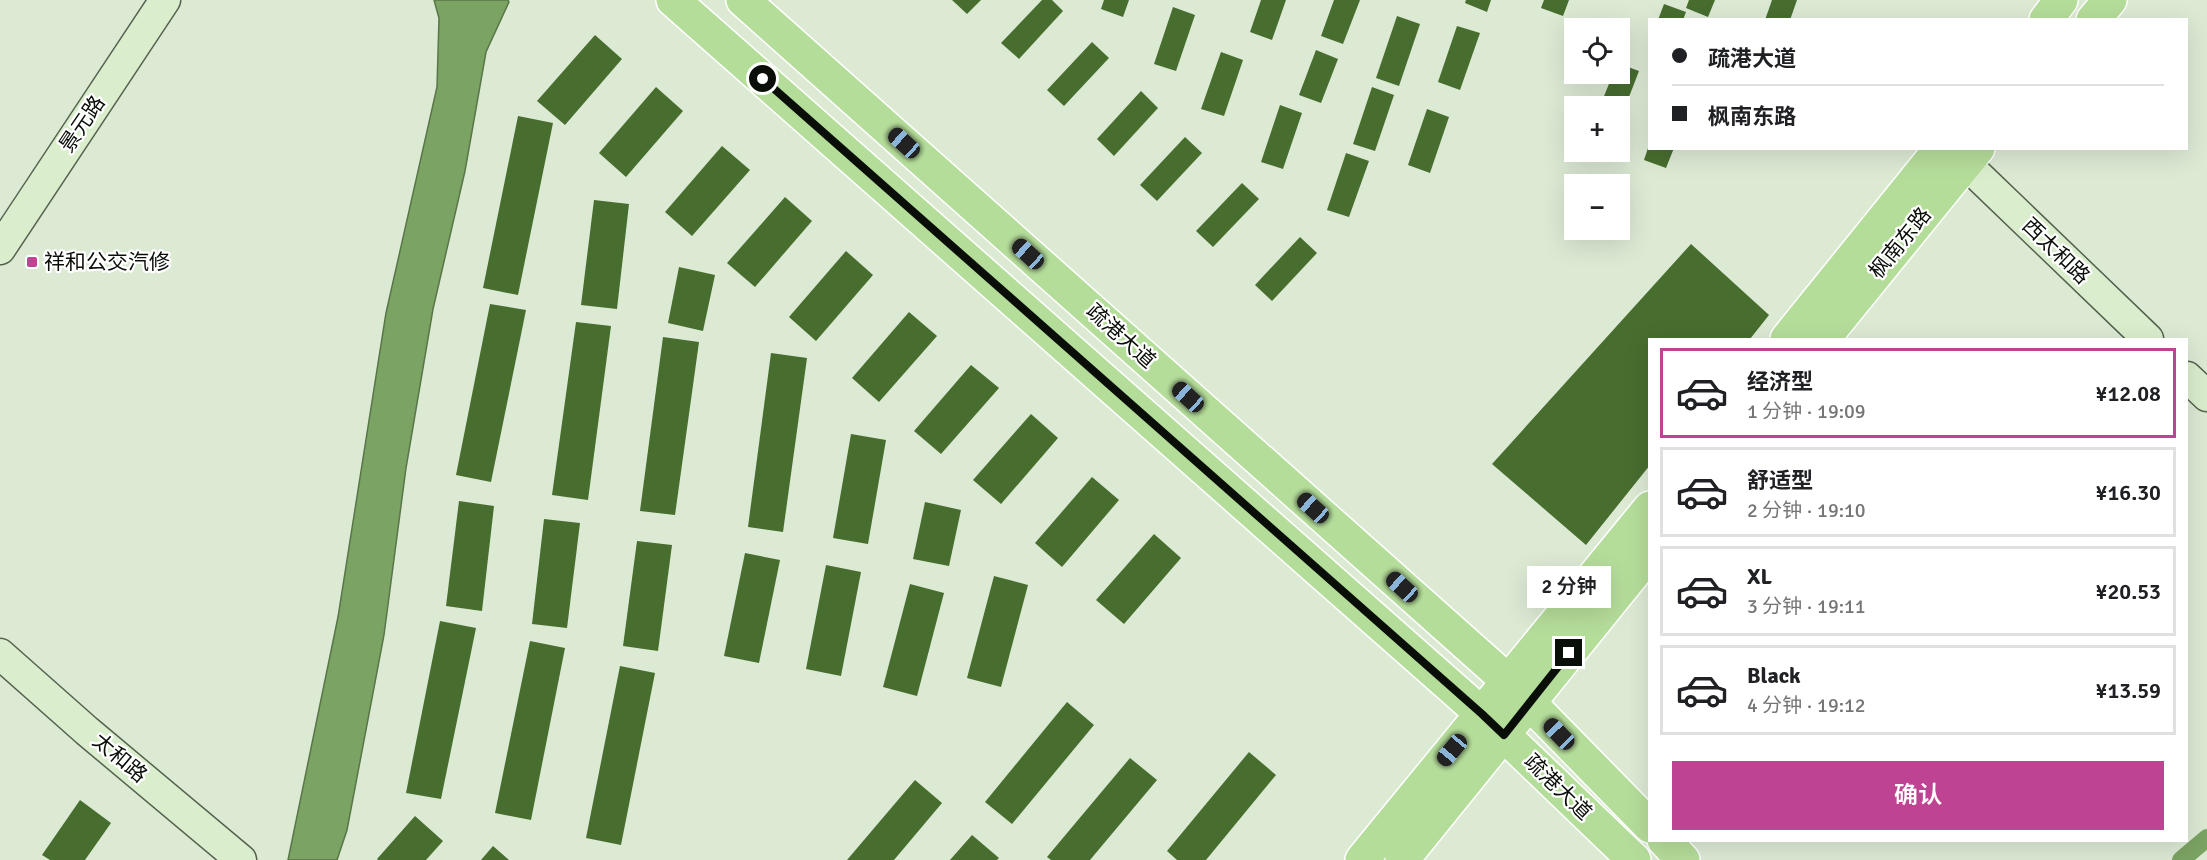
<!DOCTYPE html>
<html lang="zh">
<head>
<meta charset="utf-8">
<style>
	body { margin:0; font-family:Signika,"Noto Sans SC",sans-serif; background:#f6f6f6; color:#202124; height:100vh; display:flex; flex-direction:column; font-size:22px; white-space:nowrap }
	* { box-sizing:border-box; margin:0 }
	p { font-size:20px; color:#757577 }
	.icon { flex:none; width:33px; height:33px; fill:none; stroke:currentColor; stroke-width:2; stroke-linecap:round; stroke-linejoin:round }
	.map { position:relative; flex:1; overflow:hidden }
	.sheet { position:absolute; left:1648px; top:338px; width:540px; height:504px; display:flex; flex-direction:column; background:#fff; border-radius:0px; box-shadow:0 6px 24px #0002 }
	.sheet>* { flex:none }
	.guide { position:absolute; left:1648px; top:18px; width:540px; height:132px; border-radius:0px; box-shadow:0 6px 24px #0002; display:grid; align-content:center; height:132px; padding:0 24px; background:#fff }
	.tools { position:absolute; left:1564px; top:18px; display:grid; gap:12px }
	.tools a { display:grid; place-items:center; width:66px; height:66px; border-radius:0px; background:#fff; box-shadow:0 6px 24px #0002; font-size:30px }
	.end { position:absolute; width:27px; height:27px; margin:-14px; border:8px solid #0a0e08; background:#fff; box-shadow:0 0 0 3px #fff }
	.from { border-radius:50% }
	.bubble { position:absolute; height:42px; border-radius:0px; background:#fff; box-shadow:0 6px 24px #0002; font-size:20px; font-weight:600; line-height:42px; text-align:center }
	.car { position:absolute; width:18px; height:36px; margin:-18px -9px; border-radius:8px; box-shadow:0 0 4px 2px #0007; background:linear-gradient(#222 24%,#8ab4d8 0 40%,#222 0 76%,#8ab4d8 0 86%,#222 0) }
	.guide b { display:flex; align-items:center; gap:21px; height:57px; font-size:22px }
	.guide b+b { border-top:2px solid #e0e0e0 }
	.guide i { width:15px; height:15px; background:#202124 }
	ul { padding:10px 0 0; list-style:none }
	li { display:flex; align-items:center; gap:18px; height:90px; margin:0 12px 9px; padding:0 12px; border:3px solid #e0e0e0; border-radius:0px }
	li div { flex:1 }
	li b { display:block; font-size:22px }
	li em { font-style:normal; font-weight:600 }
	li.current { border-color:#bf4393 }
	li>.icon { width:54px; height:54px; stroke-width:1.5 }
	.cta { display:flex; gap:12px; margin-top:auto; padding:12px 24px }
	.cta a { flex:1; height:69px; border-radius:0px; background:#bf4393; color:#fff; font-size:24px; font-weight:600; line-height:69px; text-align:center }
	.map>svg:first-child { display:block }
	.water { fill:#7ba363; stroke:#597648; stroke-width:1.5 }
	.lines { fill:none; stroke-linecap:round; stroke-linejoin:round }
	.canal { stroke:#7ba363; stroke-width:18 }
	.building { fill:#476d2f }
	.secondary-casing { stroke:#55614e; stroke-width:33 }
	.primary-casing { stroke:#fff; stroke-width:36 }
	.secondary { stroke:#daeecd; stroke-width:30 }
	.primary { stroke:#b5dd9a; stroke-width:33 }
	.route { stroke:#0a0e08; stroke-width:8 }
	.poi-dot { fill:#bf4393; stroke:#fff; stroke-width:2 }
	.labels { text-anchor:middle; stroke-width:4.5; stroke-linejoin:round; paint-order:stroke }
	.street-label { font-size:21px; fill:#0a0e08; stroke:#fff }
	.poi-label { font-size:21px; fill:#0a0e08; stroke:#fff; text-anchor:start }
</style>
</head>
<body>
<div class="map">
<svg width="2207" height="860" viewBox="0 0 2207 860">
	<rect width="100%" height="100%" fill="#dcead4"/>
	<!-- water -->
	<path class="water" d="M434 0H508L509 2 486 52 465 171 433 309 406 468 384 635 347 830 337 860H288L338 617 386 313 437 87 439 18Z"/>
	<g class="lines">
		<!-- canal -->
		<path class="canal" d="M2181 860 2207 838"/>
	</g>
	<!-- building -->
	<g class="building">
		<path d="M952 0H981L967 14Z"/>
		<path d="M1042 0H1052L1063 11 1019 59 1001 43Z"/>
		<path d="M1104 0H1129L1123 17 1101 9Z"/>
		<path d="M1261 0H1286L1272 40 1250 32Z"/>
		<path d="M1334 0H1360L1343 44 1321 36Z"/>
		<path d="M1466 0H1491L1487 12 1465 3Z"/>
		<path d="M1544 0H1569L1563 16 1541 8Z"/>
		<path d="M1689 0H1715L1708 17 1686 8Z"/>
		<path d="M1772 0H1797L1790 20H1765Z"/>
		<path d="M1664 4 1686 12 1683 20H1658Z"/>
		<path d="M1173 7 1195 15 1176 71 1154 64Z"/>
		<path d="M1397 16 1420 24 1399 86 1376 78Z"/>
		<path d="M1457 26 1480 33 1460 90 1438 82Z"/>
		<path d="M595 35 622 59 565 125 537 101Z"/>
		<path d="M1092 42 1109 58 1064 106 1047 90Z"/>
		<path d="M1316 50 1338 59 1321 103 1299 95Z"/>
		<path d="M1221 52 1243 60 1224 116 1201 109Z"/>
		<path d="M1620 64 1639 71 1622 115 1620 114V106H1600L1613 74H1620Z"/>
		<path d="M656 87 683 111 626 177 599 153Z"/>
		<path d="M1372 87 1394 95 1375 151 1353 144Z"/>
		<path d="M1141 91 1158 108 1114 156 1097 139Z"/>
		<path d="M1280 105 1302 113 1283 169 1261 162Z"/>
		<path d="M1427 109 1449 117 1430 173 1408 165Z"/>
		<path d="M518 116 553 123 518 295 483 288Z"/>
		<path d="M1185 137 1202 153 1157 201 1140 185Z"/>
		<path d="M722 146 750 170 692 236 665 212Z"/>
		<path d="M1648 148H1674L1666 168 1644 160Z"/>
		<path d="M1346 153 1369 161 1349 217 1327 210Z"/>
		<path d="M1242 183 1259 199 1213 247 1196 231Z"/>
		<path d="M785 197 812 221 755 287 727 263Z"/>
		<path d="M594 200 629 204 617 309 581 305Z"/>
		<path d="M1300 237 1317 253 1272 301 1255 285Z"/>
		<path d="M1691 244 1769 315 1750 339H1650V465L1586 545 1492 464Z"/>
		<path d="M846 251 873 275 816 341 789 317Z"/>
		<path d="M679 267 715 275 703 331 668 323Z"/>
		<path d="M490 304 526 310 491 482 456 475Z"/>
		<path d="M909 312 937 336 879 402 852 378Z"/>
		<path d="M576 322 611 326 588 500 552 495Z"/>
		<path d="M663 337 699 342 675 515 640 511Z"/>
		<path d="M771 353 807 358 783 532 748 527Z"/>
		<path d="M971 365 999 388 941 454 914 431Z"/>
		<path d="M1031 414 1058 438 1001 504 973 480Z"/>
		<path d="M851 434 886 440 868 544 833 538Z"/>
		<path d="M1092 477 1119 500 1062 567 1035 543Z"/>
		<path d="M459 501 494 506 482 611 446 606Z"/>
		<path d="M925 502 961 510 949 566 913 559Z"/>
		<path d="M544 519 580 523 567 628 532 624Z"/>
		<path d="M1154 534 1181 558 1124 624 1096 600Z"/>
		<path d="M637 541 672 545 658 651 623 646Z"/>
		<path d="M745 553 780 560 759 663 724 656Z"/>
		<path d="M826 565 861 572 841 676 806 669Z"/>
		<path d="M994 576 1028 585 1001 687 967 678Z"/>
		<path d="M910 584 944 593 917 696 883 687Z"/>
		<path d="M440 621 476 628 441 799 406 793Z"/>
		<path d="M530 641 565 648 531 820 495 813Z"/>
		<path d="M620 666 655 673 621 845 586 838Z"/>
		<path d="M1067 702 1094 725 1012 824 985 802Z"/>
		<path d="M1249 752 1276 775 1206 860H1177L1167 851Z"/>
		<path d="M1130 758 1157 780 1090 860H1051L1047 857Z"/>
		<path d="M915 780 942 803 894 860H847Z"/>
		<path d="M80 800 111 823 85 860H50L42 855Z"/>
		<path d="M415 816 443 841 426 860H378L377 859Z"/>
		<path d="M972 835 999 858 997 860H950Z"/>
		<path d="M493 846 509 860H481Z"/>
	</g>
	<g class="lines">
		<!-- secondary casing -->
		<g class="secondary-casing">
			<g id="secondary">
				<path d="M1965 163 2148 339"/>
				<path d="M0 249 165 0"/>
				<path d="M2187 377 2207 396"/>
				<path d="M0 654 87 731 241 860"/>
			</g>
		</g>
		<!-- primary casing -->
		<g class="primary-casing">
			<g id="primary">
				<path d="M673 0 1482 714 1634 860"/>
				<path d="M743 0 1509 682 1650 826"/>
				<path d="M2046 20 2061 0"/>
				<path d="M2093 20 2110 0"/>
				<path d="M1787 339 1941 148"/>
				<path d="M1823 339 1978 148"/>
				<path d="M1664 840 1683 860"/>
				<path d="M1362 860 1650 508"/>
				<path d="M1402 860 1650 553"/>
			</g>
		</g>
		<!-- secondary -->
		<use href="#secondary" class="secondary"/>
		<!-- primary -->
		<use href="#primary" class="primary"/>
	</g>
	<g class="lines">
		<!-- route -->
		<path class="route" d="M763 79 1482 714 1504 735 1569 653"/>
	</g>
	<!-- markers -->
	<rect class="poi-dot" x="26" y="256" width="12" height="12" rx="3"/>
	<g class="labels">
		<!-- street labels -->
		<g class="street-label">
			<text transform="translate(82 124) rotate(-56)" y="7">景元路</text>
			<text transform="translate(1900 243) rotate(-51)" y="7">枫南东路</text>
			<text transform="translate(2056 251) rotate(44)" y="7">西太和路</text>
			<text transform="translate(1121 336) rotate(42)" y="7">疏港大道</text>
			<text transform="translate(120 758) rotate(40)" y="7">太和路</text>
			<text transform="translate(1558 787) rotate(44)" y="7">疏港大道</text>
		</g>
		<!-- poi labels -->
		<g class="poi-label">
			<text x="44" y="269">祥和公交汽修</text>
		</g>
	</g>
</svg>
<div class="tools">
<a><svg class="icon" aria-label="locate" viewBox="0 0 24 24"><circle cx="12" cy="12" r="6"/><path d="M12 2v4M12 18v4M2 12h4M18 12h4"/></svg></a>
<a>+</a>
<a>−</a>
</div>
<i class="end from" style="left:763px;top:79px"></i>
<i class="end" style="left:1569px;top:653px"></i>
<div class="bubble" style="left:1527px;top:566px;width:84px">2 分钟</div>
<i class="car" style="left:904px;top:143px;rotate:312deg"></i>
<i class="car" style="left:1028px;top:254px;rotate:312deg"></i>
<i class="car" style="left:1188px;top:397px;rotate:312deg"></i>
<i class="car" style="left:1313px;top:508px;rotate:312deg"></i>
<i class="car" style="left:1402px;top:587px;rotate:312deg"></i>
<i class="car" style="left:1559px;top:734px;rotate:316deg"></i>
<i class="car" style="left:1452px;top:750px;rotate:220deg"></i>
<div class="guide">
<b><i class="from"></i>疏港大道</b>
<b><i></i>枫南东路</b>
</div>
<section class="sheet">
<ul>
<li class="current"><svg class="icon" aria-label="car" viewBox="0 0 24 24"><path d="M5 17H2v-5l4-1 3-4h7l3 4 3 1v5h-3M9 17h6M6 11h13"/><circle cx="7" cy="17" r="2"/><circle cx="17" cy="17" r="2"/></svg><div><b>经济型</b><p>1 分钟 · 19:09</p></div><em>¥12.08</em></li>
<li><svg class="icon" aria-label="car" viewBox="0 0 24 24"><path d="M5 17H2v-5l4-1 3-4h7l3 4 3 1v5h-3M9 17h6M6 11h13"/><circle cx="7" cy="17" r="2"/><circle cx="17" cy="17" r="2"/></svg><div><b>舒适型</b><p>2 分钟 · 19:10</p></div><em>¥16.30</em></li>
<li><svg class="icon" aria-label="car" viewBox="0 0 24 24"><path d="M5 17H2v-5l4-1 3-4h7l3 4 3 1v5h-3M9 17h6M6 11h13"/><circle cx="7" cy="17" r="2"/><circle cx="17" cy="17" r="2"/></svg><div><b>XL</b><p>3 分钟 · 19:11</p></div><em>¥20.53</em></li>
<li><svg class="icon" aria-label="car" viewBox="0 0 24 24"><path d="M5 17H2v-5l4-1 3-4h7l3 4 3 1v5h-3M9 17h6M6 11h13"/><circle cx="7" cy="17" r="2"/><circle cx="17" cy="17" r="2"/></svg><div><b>Black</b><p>4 分钟 · 19:12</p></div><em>¥13.59</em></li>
</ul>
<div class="cta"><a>确认</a></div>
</section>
</div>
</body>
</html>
